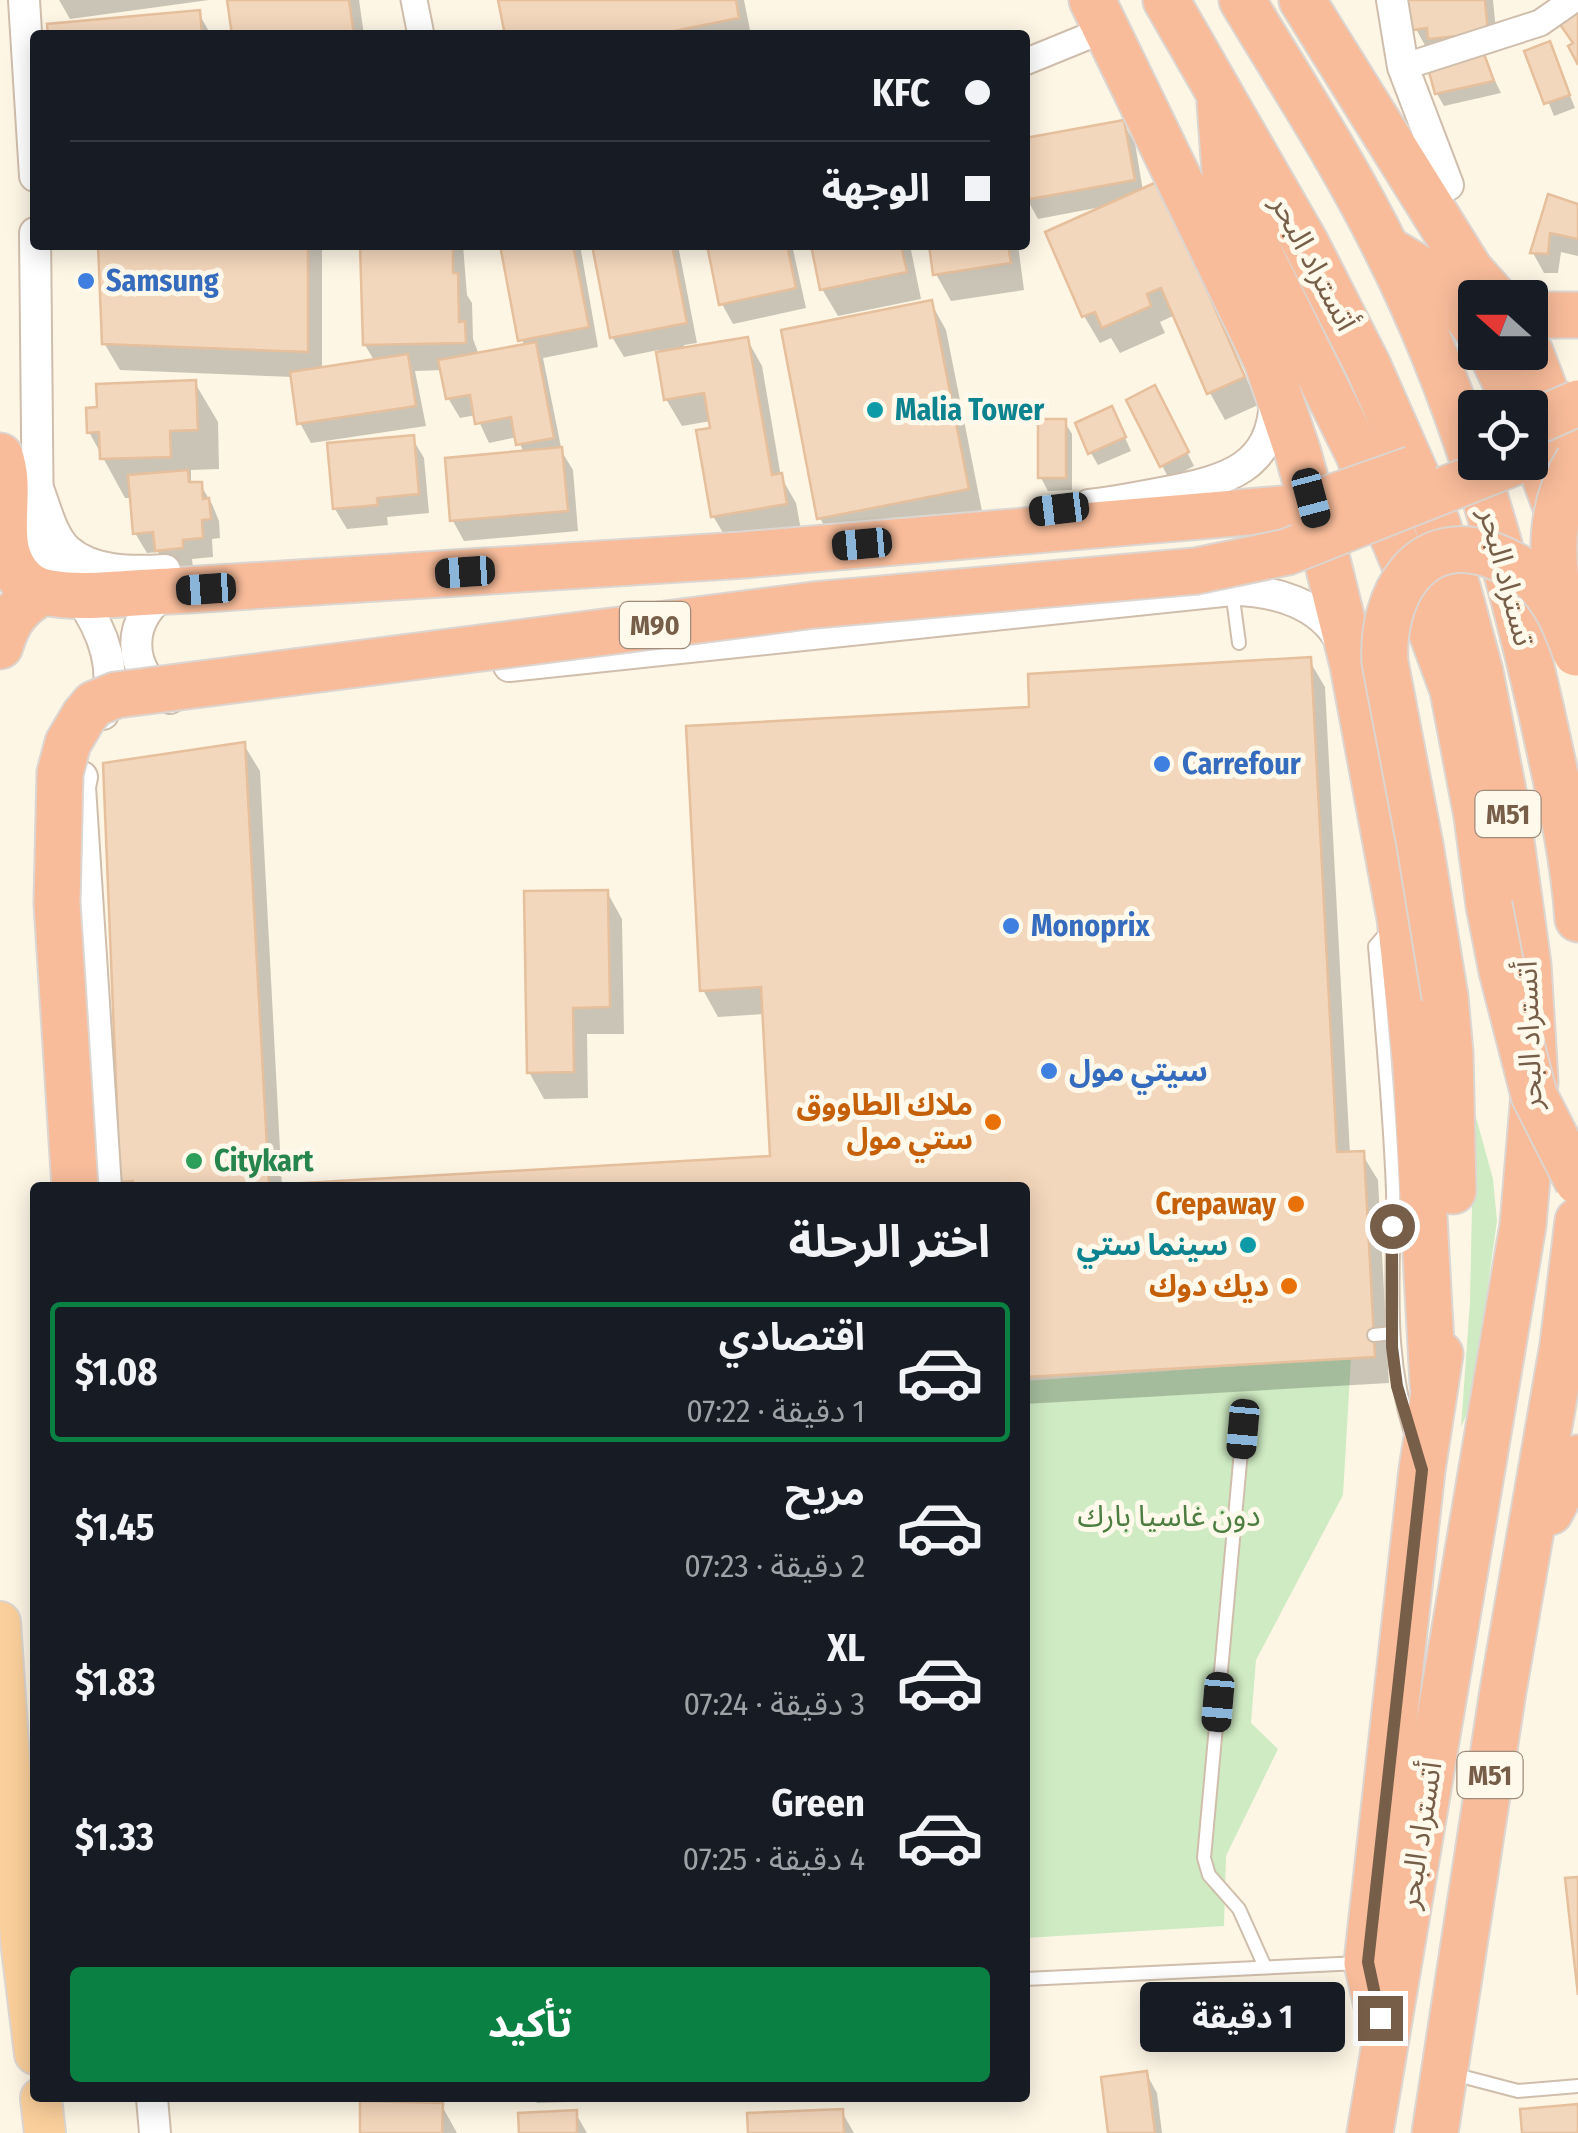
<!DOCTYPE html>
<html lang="ar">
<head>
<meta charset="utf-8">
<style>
	body { margin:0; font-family:"Fira Sans Condensed","Noto Sans Arabic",sans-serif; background:#242831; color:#f1f3f6; direction:rtl; height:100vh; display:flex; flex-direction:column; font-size:38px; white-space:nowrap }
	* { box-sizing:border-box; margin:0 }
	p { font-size:32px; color:#9ea1a6 }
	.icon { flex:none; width:55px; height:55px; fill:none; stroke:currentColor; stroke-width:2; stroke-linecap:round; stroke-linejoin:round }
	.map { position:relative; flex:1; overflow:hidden; direction:ltr }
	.side { position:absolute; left:30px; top:1182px; width:1000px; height:920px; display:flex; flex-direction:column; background:#171b24; border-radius:10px; box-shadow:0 5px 25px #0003; direction:rtl }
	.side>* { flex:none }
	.guide { position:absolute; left:30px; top:30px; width:1000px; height:220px; border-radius:10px; box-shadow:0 5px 25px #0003; direction:rtl; display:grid; align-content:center; height:220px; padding:0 40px; background:#171b24 }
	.needle { width:65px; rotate:291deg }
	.tools { position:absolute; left:1458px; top:280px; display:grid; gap:20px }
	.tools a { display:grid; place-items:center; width:90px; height:90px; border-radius:10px; background:#171b24; box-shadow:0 5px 25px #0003; font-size:50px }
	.end { position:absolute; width:45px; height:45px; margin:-22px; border:12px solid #775e49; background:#fff; box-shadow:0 0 0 5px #fff }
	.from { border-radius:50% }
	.bubble { position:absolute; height:70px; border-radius:10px; background:#171b24; box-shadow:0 5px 25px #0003; font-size:32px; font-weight:700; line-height:70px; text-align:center; direction:rtl }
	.car { position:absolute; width:30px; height:60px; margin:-30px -15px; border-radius:12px; box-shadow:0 0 8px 2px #0007; background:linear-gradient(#222 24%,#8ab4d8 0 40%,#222 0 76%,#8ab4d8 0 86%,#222 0) }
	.guide b { display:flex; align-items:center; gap:35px; height:95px; font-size:38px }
	.guide b+b { border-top:2px solid #363941 }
	.guide i { width:25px; height:25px; background:#f1f3f6 }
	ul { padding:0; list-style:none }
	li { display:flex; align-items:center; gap:30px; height:140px; margin:0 20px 15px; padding:0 20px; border:5px solid transparent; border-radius:10px }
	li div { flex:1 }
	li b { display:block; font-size:38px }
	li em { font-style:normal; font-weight:700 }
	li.on { border-color:#0b8043 }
	li>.icon { width:90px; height:90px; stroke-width:1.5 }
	h2 { padding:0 40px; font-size:45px; line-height:120px }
	.button { display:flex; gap:20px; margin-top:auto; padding:20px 40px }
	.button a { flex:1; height:115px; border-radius:10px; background:#0b8043; color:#fff; font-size:40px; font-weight:700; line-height:115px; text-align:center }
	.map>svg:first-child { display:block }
	.green { fill:#cfebc3 }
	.shadow { fill:#0003 }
	.building { fill:#f3d7bc; stroke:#e6bf9c; stroke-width:2.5 }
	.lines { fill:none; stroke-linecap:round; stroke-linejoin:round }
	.service-casing { stroke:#cfbeab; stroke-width:16 }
	.minor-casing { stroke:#cfbeab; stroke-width:29 }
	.tertiary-casing { stroke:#cfbeab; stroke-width:34 }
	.trunk-casing { stroke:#dcd5d0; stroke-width:44 }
	.motorway-casing { stroke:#dcd5d0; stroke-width:49 }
	.service { stroke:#fff; stroke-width:12 }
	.minor { stroke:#fff; stroke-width:25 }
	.tertiary { stroke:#fff; stroke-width:30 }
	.trunk { stroke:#facf9b; stroke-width:40 }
	.motorway { stroke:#f8bc9a; stroke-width:45 }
	.motorway-bridge-casing { stroke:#dcd5d0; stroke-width:49; stroke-linecap:butt }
	.motorway-bridge { stroke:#f8bc9a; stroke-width:45 }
	.route { stroke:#775e49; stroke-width:12 }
	.shop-dot { fill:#3f7fe0; stroke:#fff9ec; stroke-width:4 }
	.culture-dot { fill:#0f9aa8; stroke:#fff9ec; stroke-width:4 }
	.food-dot { fill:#e8710a; stroke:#fff9ec; stroke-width:4 }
	.leisure-dot { fill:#2e9e5b; stroke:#fff9ec; stroke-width:4 }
	.labels { text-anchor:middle; stroke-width:10; stroke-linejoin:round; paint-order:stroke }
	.shield { fill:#fff9ec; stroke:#a08c7a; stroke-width:2.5 }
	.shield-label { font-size:28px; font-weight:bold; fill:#775e49 }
	.street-label { font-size:30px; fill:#775e49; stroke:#fff9ec }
	.shop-label { font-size:30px; font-weight:bold; fill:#366cbe; stroke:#fff9ec; text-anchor:start }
	.culture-label { font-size:30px; font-weight:bold; fill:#0d838f; stroke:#fff9ec; text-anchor:start }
	.food-label { font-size:30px; font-weight:bold; fill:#c56008; stroke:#fff9ec; text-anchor:end }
	.leisure-label { font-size:30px; font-weight:bold; fill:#27864d; stroke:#fff9ec; text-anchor:start }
	.park-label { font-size:30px; fill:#4c7d41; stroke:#fff9ec }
</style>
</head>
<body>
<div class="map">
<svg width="1578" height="2133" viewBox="0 0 1578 2133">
	<rect width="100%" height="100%" fill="#fdf6e5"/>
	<!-- green -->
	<g class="green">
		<path d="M1474 1110 1493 1179 1497 1221 1471 1405 1461 1427 1470 1302Z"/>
		<path d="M1351 1358 1343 1495 1256 1660 1251 1723 1278 1749 1226 1856 1224 1926 1025 1938V1381Z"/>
	</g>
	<!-- shadow -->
	<g class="shadow">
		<path d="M59 0H209L70 19Z"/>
		<path d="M229 0H359L364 35H235Z"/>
		<path d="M500 0H744L751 35H507Z"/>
		<path d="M1410 0H1493L1498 52 1482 54 1501 93 1444 106 1437 94 1427 49 1416 29Z"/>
		<path d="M198 12 211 35H50Z"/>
		<path d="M1549 44 1575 108 1554 116 1528 52Z"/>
		<path d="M1123 123 1135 143 1143 191 1174 211 1258 405 1225 420 1210 393 1175 315 1160 322 1165 333 1120 353 1111 338 1100 343 1084 316 1048 233 1101 207 1038 219 1027 199 1025 141Z"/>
		<path d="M1549 197 1578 206V256L1561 252 1558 273H1544L1533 253Z"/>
		<path d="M101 245H319L322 250V370L375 362 365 345 363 245H463L467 295 472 303 473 339 479 355 524 347 503 245H580L598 347 543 358 562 452 573 470 578 531 464 541 453 521 524 453 517 437 489 443 476 415 460 418 448 398 443 370 415 371 426 426 311 443 300 423 293 377 120 370 104 343Z"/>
		<path d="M595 245H678L697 343 684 345 685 350 747 339 762 366 781 477 796 503 801 530 729 543 713 516 711 421 682 426 666 399 658 350 624 357 612 337Z"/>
		<path d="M709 245H792L806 308 733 324 722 304Z"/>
		<path d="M813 245H910L921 299 838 316 822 289Z"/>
		<path d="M931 245H1018L1024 290 951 301 936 274Z"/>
		<path d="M931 303 946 330 983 516 835 545 820 518Z"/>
		<path d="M195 383 218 422 219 469 191 470V481L194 485 200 484 212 504 219 521 220 538 212 539 213 557 192 559 193 568 169 570 158 552 147 553 135 533 132 498H125L89 432Z"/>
		<path d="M1129 401H1161L1194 466 1169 479Z"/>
		<path d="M1064 421 1072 434V490L1048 491 1041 478Z"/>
		<path d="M1118 422 1131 451 1098 465 1091 453Z"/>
		<path d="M412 438 424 458 429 513 387 517 388 525 347 529 335 509Z"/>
		<path d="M1309 660 1325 687 1350 1154H1362L1378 1180 1389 1383 1025 1404V1188H126L122 1182 244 745 260 771 282 1187 773 1159 765 1014 718 1017 703 990 1032 709Z"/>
		<path d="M607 892 622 919 624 1034H587L588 1098 544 1099 529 1072Z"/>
		<path d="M1146 2073 1157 2093 1162 2133H1111Z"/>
		<path d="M533 2098H686L537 2103Z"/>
		<path d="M442 2106 457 2133H362Z"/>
		<path d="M575 2112 587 2133H521Z"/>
		<path d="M842 2112 854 2133H750Z"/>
	</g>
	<!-- building -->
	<g class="building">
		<path d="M227 0H349L354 35H232Z"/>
		<path d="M498 0H736L739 18 654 35H505Z"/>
		<path d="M1406 0H1485L1488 33 1428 39 1427 28 1413 30Z"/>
		<path d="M1578 8V65L1568 46 1573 43 1559 23Z"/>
		<path d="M200 10 202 35H48L47 24Z"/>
		<path d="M1550 41 1570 95 1544 104 1524 51Z"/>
		<path d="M1483 51 1494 81 1435 94 1428 68Z"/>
		<path d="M1124 120 1135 180 1025 200V138Z"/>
		<path d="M1159 181 1245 377 1207 394 1161 288 1147 294 1151 306 1102 328 1095 312 1082 317 1045 232Z"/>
		<path d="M1548 194 1578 204V239L1550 233 1548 254 1530 253Z"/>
		<path d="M98 245H308V352L102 344Z"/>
		<path d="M360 245H453V273H458L459 322 465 321 466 343 363 345Z"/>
		<path d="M500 245H573L589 327 518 341Z"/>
		<path d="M592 245H672L687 323 610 338Z"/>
		<path d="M707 245H787L796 288 719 305Z"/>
		<path d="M811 245H901L907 272 820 290Z"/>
		<path d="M929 245H1008L1011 263 933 275Z"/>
		<path d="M932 300 969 489 817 519 781 330Z"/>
		<path d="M748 337 772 475 782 473 787 504 711 517 696 430 710 428 704 393 664 400 656 352Z"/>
		<path d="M536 342 554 438 516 445 511 417 475 424 470 395 446 399 438 360Z"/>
		<path d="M408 354 416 406 297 424 290 372Z"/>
		<path d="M196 380 198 430 170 431 171 457 100 459 99 432 87 433 86 408 97 407 96 384Z"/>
		<path d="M1155 385 1189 452 1160 467 1126 400Z"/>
		<path d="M1112 406 1126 437 1088 454 1075 423Z"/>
		<rect x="1038" y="419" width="28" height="59"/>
		<path d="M414 435 419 494 377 498 378 505 333 509 327 443Z"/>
		<path d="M562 447 568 511 450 521 445 458Z"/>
		<path d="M188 470 189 482H202L203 499 209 498 211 519 202 520 203 538 183 540V548L155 551 153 532 133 534 128 475Z"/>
		<path d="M1311 657 1337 1152 1364 1151 1375 1357 1025 1377V1188H133V1181L120 1182 103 763 245 742 269 1185 770 1156 761 987 700 991 686 726 1029 707 1028 674Z"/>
		<path d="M608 890 610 1007 573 1008 574 1072 527 1073 524 891Z"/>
		<path d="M1578 1877V1995L1565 1878Z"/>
		<path d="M1147 2071 1155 2133H1108L1101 2077Z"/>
		<path d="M360 2101 443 2103 442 2133H360Z"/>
		<path d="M1578 2104V2133H1522L1520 2109Z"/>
		<path d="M843 2109 844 2133H748L747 2113Z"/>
		<path d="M577 2110V2133H519L518 2113Z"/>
	</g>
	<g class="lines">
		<!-- service casing -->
		<g class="service-casing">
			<g id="service">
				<path d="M1232 591 1239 643"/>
				<path d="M1388 931 1375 946C1382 1027 1390 1109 1393 1191 1395 1278 1384 1347 1411 1433"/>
				<path d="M1374 1335 1392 1333"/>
				<path d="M1243 1429 1204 1858 1209 1875 1239 1909 1265 1967"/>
				<path d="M1025 1979 1360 1963"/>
				<path d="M1453 2074 1518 2091 1578 2086"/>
			</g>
		</g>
		<!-- minor casing -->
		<g class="minor-casing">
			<g id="minor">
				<path d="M414 0 421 35"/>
				<path d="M1025 62 1106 29"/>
				<path d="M1403 67 1540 23 1573 0"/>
			</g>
		</g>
		<!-- tertiary casing -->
		<g class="tertiary-casing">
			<g id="tertiary">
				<path d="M24 0 35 176"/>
				<path d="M1392 0 1403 67 1448 185"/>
				<path d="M35 233 38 532C41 542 42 553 48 562 56 575 69 584 79 597 104 631 119 673 103 714"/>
				<path d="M37 486C45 505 51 535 67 550 93 573 133 572 165 570"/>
				<path d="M1089 505C1115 502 1141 497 1167 492 1226 480 1273 469 1275 399"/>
				<path d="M509 666 1232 590C1273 590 1321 603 1341 642"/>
				<path d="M170 698C125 673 125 615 170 591"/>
				<path d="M82 777 80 787 106 1188"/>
				<path d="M152 2098 155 2133"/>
			</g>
		</g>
		<!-- trunk casing -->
		<g class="trunk-casing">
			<g id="trunk">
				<path d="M0 1622 21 1940 35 2054"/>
				<path d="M41 2098 45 2133"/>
			</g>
		</g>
		<!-- motorway casing -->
		<g class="motorway-casing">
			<g id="motorway">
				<path d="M1092 0 1267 361 1298 453 1326 556 1353 665 1400 918 1416 1067 1433 1384"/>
				<path d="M1166 0 1306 244 1368 366 1437 523 1458 590 1480 672 1507 812 1528 965 1535 1082 1523 1225 1370 2133"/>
				<path d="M1242 0C1291 82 1345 164 1387 250 1460 395 1505 552 1541 710 1556 779 1573 848 1578 919"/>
				<path d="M1302 0 1470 270 1495 298"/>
				<path d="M1220 103 1226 186 1358 453 1422 606 1453 690 1477 816 1489 905"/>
				<path d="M1387 249 1440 281 1475 327"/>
				<path d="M1530 315H1578"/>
				<path d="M1491 352 1518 408"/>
				<path d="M1530 352 1568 451"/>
				<path d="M1530 437 1578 566"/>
				<path d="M0 456C10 483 2 512 5 541 7 564 21 587 45 592 81 600 132 592 170 591L743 555 1305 507"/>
				<path d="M0 646C8 619 18 606 42 592"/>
				<path d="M1445 997 1450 1053 1453 1191"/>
				<path d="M1550 1512 1578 1458"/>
				<path d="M1379 2014 1367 1963 1422 1470 1440 1354"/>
				<path d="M1435 2133 1503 1691 1563 1345 1578 1221"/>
			</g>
		</g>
		<!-- service -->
		<use href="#service" class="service"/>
		<!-- minor -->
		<use href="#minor" class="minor"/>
		<!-- tertiary -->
		<use href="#tertiary" class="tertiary"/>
		<!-- trunk -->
		<use href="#trunk" class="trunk"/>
		<!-- motorway -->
		<use href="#motorway" class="motorway"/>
		<!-- motorway-bridge casing -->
		<g class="motorway-bridge-casing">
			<g id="motorway-bridge">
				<path d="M1530 424 1578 403"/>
				<path d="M1305 507 1413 469"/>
				<path d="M1562 613C1550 562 1548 507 1578 461"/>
				<path d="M1489 905 1502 971 1534 1095 1578 1182"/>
				<path d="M1445 997 1420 845 1385 662C1381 596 1419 528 1494 556 1512 563 1527 571 1540 585 1558 605 1567 628 1576 653"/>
				<path d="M75 1188 57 903 60 773 68 743 84 716 94 704 116 695 814 605 1196 571 1287 552 1515 462"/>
			</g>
		</g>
		<!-- motorway-bridge -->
		<use href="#motorway-bridge" class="motorway-bridge"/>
	</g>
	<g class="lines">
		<!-- route -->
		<path class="route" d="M1380 2018 1368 1962 1422 1470 1397 1386 1392 1347V1226"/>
	</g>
	<!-- markers -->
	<g class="shop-dot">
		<circle cx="86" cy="281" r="10"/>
		<circle cx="1162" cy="764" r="10"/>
		<circle cx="1011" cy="926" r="10"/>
		<circle cx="1049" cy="1071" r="10"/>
	</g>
	<g class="culture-dot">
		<circle cx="875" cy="410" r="10"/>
		<circle cx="1248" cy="1245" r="10"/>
	</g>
	<g class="food-dot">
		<circle cx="993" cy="1122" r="10"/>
		<circle cx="1296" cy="1204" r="10"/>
		<circle cx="1289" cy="1286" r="10"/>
	</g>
	<circle class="leisure-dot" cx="194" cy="1161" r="10"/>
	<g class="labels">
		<!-- shield labels -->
		<g class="shield">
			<rect x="620" y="602" width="70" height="46" rx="8"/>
			<rect x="1475.5" y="791" width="65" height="46" rx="8"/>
			<rect x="1457.5" y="1752" width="65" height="46" rx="8"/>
		</g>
		<g class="shield-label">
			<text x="655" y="635">M90</text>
			<text x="1508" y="824">M51</text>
			<text x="1490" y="1785">M51</text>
		</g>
		<!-- street labels -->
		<g class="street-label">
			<text transform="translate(1314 263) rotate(62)" y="10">أتستراد البحر</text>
			<text transform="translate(1507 577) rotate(75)" y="10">تستراد البحر</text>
			<text transform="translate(1529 1035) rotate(-92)" y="10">أتستراد البحر</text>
			<text transform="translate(1420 1835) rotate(-81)" y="10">أتستراد البحر</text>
		</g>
		<!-- shop labels -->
		<g class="shop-label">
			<text x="106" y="291">Samsung</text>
			<text x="1182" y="774">Carrefour</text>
			<text x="1031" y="936">Monoprix</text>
			<text x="1069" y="1081">سيتي مول</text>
		</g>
		<!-- culture labels -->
		<g class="culture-label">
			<text x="895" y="420">Malia Tower</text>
			<text x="1228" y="1255" text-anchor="end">سينما ستي</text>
		</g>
		<!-- food labels -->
		<g class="food-label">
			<text x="973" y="1115">ملاك الطاووق<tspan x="973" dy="34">ستي مول</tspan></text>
			<text x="1276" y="1214">Crepaway</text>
			<text x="1269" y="1296">ديك دوك</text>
		</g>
		<!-- leisure labels -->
		<g class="leisure-label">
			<text x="214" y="1171">Citykart</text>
		</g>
		<!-- park labels -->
		<g class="park-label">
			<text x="1169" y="1526">دون غاسيا بارك</text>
		</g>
	</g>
</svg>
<div class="tools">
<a><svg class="needle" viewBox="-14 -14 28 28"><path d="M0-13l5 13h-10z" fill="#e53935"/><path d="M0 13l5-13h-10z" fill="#9ea1a6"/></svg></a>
<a><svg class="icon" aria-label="locate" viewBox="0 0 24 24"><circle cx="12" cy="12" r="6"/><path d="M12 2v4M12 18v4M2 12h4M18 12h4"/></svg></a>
</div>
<i class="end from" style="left:1392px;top:1226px"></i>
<i class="end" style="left:1380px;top:2018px"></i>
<div class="bubble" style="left:1140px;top:1982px;width:205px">1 دقيقة</div>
<i class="car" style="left:1311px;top:498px;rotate:165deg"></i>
<i class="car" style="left:1059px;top:509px;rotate:263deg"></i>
<i class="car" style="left:862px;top:544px;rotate:265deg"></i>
<i class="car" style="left:465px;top:572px;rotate:266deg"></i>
<i class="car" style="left:206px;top:589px;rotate:266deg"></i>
<i class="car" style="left:1243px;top:1429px;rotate:185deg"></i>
<i class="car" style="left:1218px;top:1702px;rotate:185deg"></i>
<div class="guide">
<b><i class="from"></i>KFC</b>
<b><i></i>الوجهة</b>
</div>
<section class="side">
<h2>اختر الرحلة</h2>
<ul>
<li class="on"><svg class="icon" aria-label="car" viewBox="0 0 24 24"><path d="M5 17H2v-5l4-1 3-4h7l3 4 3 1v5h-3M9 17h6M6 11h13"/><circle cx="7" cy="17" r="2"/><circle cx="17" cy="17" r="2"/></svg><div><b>اقتصادي</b><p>1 دقيقة · 07:22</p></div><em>$1.08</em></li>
<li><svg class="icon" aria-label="car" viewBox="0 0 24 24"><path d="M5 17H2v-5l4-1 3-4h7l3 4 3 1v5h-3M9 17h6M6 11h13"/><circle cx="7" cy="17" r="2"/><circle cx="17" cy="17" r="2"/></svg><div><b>مريح</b><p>2 دقيقة · 07:23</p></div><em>$1.45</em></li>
<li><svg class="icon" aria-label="car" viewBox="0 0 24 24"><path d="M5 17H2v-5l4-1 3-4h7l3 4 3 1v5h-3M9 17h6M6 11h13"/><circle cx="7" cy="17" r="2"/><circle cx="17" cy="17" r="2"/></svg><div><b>XL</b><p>3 دقيقة · 07:24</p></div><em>$1.83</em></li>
<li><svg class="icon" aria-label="car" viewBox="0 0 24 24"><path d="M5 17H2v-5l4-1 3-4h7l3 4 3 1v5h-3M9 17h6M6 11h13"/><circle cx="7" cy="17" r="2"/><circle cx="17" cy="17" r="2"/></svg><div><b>Green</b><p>4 دقيقة · 07:25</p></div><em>$1.33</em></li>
</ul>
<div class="button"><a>تأكيد</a></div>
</section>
</div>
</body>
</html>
